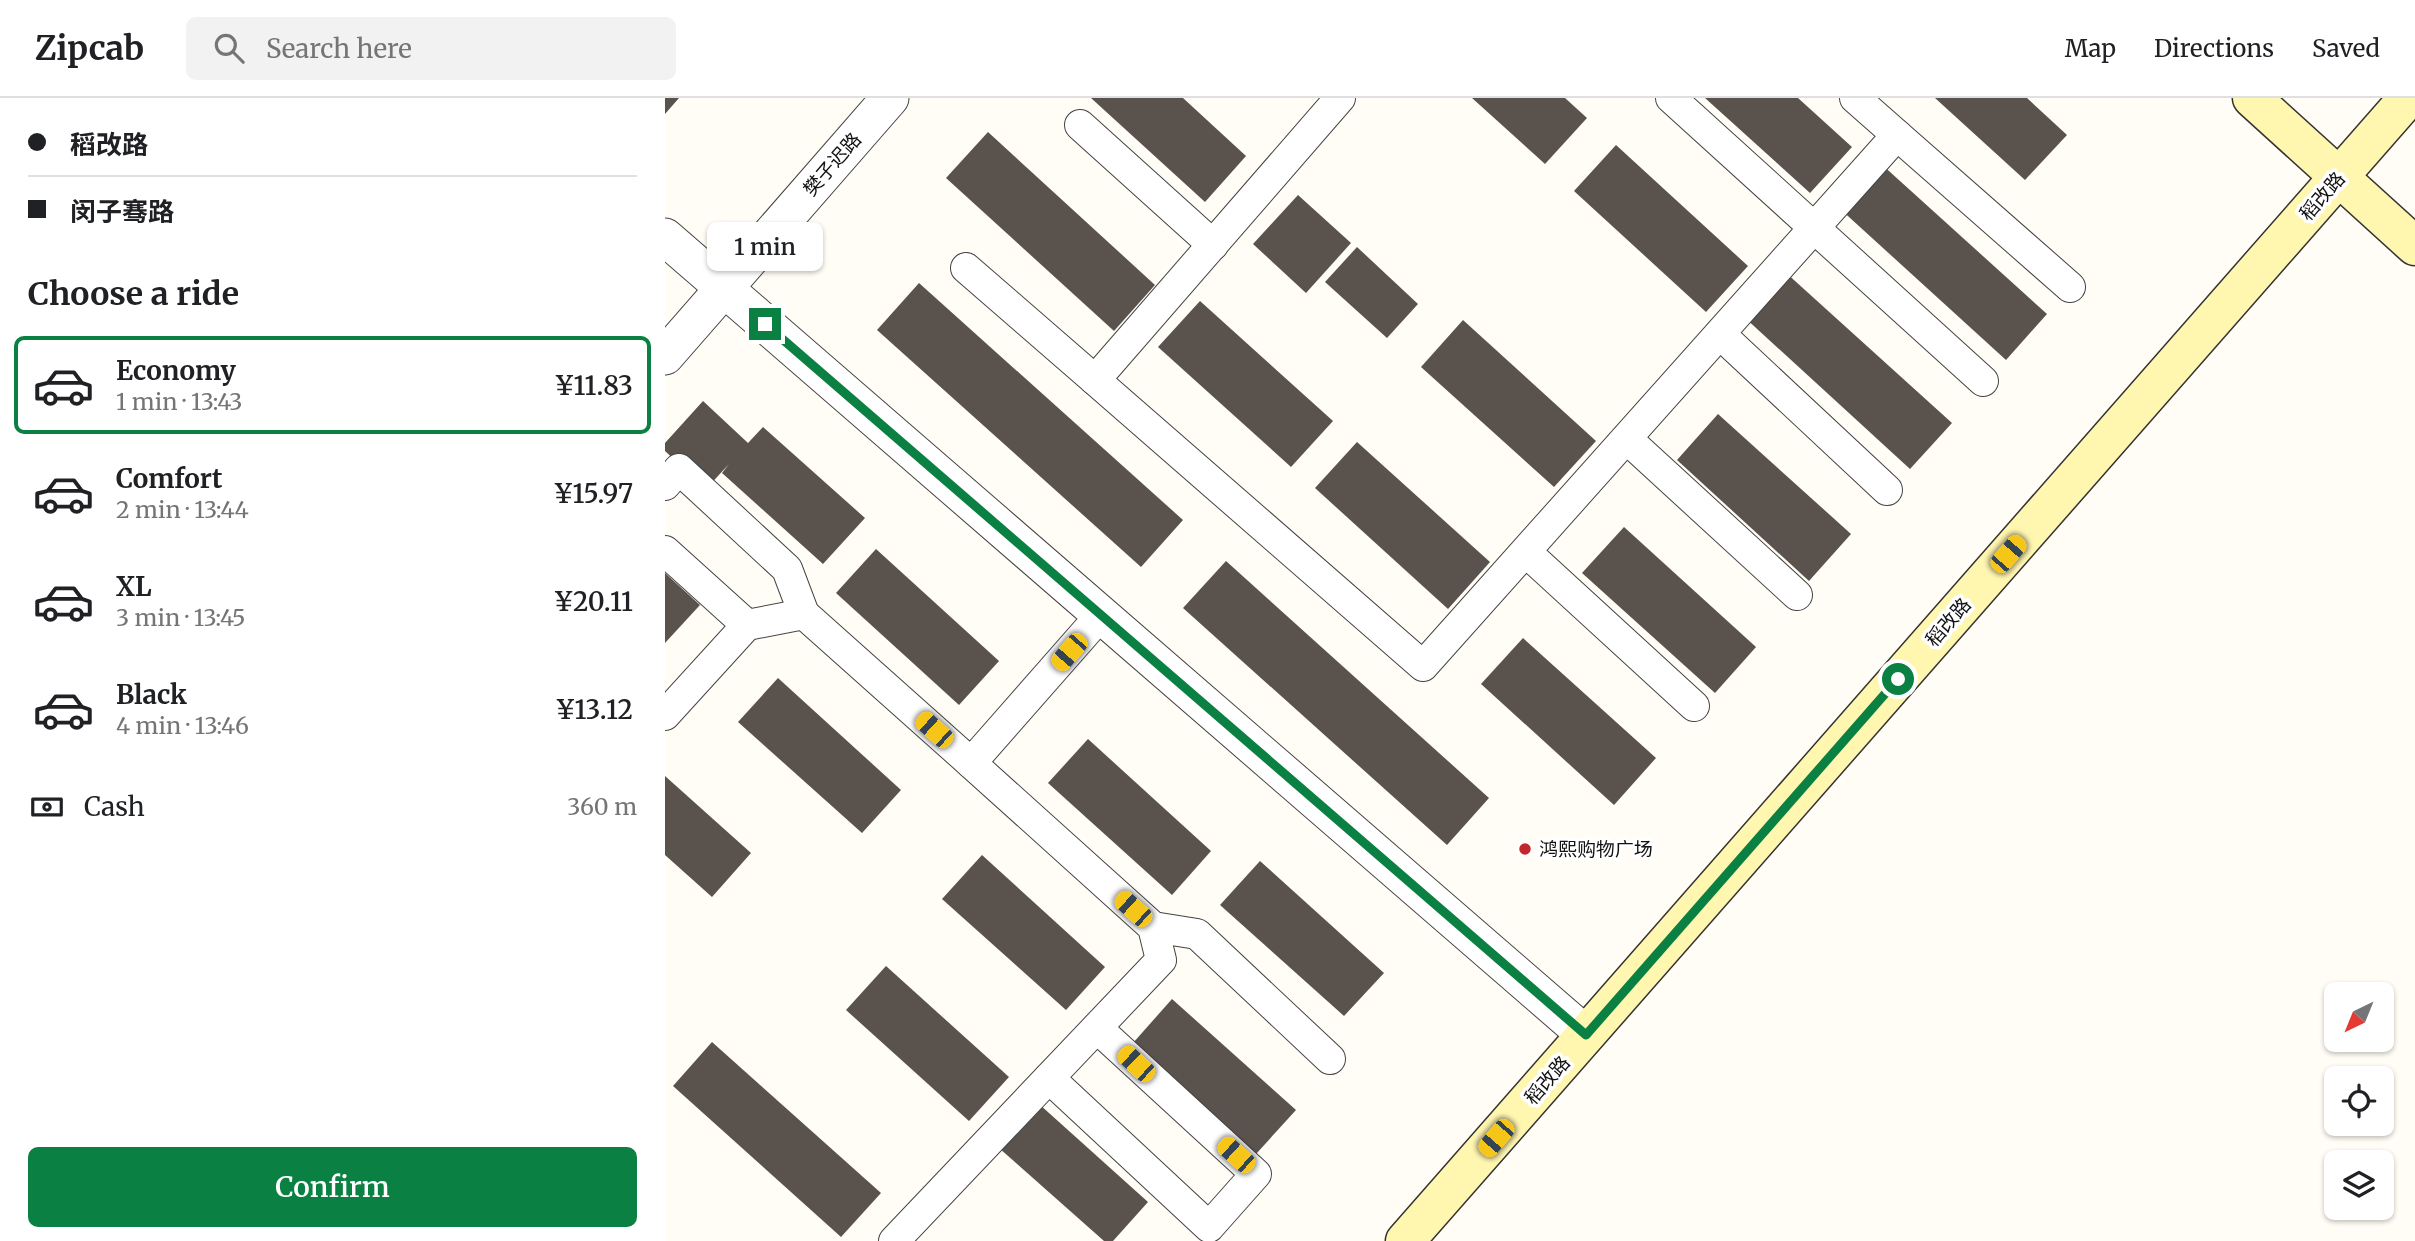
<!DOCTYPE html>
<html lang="en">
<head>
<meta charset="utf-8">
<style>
	body { margin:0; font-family:Merriweather,"Noto Sans SC",serif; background:#f2f2f2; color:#202124; height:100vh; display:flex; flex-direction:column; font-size:26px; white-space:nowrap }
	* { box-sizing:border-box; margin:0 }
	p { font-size:23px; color:#757577 }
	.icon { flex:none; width:38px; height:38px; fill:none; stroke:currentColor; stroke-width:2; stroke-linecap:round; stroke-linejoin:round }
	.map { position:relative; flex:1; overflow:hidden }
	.side { display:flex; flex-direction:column; background:#fff; width:665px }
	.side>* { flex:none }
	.hud { display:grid; align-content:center; height:154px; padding:0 28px; background:#fff }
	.needle { width:46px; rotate:223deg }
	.controls { position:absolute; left:1659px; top:884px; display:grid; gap:14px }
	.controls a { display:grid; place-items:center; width:70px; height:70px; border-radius:10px; background:#fff; box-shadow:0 2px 5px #0004; font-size:35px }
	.end { position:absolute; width:32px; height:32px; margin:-16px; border:9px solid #0b8043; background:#fff; box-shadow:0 0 0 4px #fff }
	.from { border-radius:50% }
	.bubble { position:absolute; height:49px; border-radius:10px; background:#fff; box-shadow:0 2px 5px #0004; font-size:23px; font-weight:600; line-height:49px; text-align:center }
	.car { position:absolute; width:21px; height:42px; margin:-21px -10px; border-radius:9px; box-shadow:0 0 5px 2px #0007; background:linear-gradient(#f5c518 24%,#345 0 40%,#f5c518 0 76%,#345 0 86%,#f5c518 0) }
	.hud b { display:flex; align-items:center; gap:24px; height:66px; font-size:26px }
	.hud b+b { border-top:2px solid #e0e0e0 }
	.hud i { width:18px; height:18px; background:#202124 }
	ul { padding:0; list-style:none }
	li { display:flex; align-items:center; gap:21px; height:98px; margin:0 14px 10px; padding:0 14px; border:4px solid transparent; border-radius:10px }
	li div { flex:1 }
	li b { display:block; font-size:26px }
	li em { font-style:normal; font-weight:600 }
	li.selected { border-color:#0b8043 }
	li>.icon { width:63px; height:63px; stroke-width:1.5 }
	h2 { padding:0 28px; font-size:32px; line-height:84px }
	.pay { display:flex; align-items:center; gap:18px; height:77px; padding:0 28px; font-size:26px }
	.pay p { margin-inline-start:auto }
	.button { display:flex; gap:14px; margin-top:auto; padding:14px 28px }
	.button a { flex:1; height:80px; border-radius:10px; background:#0b8043; color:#fff; font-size:28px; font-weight:600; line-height:80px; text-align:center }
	header { display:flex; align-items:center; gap:42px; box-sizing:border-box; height:98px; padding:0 35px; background:#fff; border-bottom:2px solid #e0e0e0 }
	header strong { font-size:33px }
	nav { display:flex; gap:38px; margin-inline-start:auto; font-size:24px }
	.search { width:490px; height:63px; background:#f2f2f2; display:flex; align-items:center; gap:18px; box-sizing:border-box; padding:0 24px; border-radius:10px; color:#757577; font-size:26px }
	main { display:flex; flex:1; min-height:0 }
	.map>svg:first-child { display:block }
	.building { fill:#5a524d }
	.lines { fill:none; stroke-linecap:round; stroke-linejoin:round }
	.minor-casing { stroke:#444; stroke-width:32 }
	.tertiary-casing { stroke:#444; stroke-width:39 }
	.secondary-casing { stroke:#333; stroke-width:41 }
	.minor { stroke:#fff; stroke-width:30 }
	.tertiary { stroke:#fff; stroke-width:37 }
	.secondary { stroke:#fff6b0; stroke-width:38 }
	.route { stroke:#0b8043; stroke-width:9 }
	.poi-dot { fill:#c4262e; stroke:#fff; stroke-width:2.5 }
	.labels { text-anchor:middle; stroke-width:7; stroke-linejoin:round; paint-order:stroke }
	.street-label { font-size:19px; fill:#111; stroke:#fff }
	.poi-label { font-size:19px; fill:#111; stroke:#fff; text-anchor:start }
</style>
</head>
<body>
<header>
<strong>Zipcab</strong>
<div class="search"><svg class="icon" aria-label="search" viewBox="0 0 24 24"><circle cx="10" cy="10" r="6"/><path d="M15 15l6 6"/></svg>Search here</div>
<nav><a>Map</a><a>Directions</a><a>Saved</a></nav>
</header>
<main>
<section class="side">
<div class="hud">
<b><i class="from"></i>稻改路</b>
<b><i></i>闵子骞路</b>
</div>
<h2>Choose a ride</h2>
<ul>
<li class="selected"><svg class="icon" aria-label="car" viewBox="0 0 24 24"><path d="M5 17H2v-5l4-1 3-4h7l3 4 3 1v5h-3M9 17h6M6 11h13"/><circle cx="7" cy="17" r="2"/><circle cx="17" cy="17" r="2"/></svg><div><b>Economy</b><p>1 min · 13:43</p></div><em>¥11.83</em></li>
<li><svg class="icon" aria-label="car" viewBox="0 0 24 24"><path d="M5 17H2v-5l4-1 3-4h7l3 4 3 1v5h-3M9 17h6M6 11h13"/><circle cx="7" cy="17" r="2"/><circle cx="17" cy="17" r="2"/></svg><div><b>Comfort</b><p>2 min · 13:44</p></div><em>¥15.97</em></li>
<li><svg class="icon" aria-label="car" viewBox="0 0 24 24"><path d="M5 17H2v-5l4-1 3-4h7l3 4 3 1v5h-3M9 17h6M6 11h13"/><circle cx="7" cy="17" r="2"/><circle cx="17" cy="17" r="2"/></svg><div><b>XL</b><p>3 min · 13:45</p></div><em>¥20.11</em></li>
<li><svg class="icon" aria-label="car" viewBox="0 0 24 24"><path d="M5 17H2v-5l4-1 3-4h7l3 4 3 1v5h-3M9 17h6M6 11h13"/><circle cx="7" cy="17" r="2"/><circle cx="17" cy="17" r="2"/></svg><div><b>Black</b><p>4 min · 13:46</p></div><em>¥13.12</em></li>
</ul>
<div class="pay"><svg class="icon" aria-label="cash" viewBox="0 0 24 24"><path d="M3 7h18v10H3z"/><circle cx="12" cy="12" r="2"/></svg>Cash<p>360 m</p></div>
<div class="button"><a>Confirm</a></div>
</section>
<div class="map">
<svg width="1750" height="1143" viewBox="0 0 1750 1143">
	<rect width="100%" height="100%" fill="#fffdf5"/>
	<!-- building -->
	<g class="building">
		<path d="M0 0H14L0 16Z"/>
		<path d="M426 0H518L581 58 540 104Z"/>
		<path d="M807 0H900L922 20 880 66Z"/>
		<path d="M1040 0H1133L1187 49 1145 95Z"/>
		<path d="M1270 0H1362L1402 37 1360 82Z"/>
		<path d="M323 34 490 187 449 233 281 80Z"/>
		<path d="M951 47 1083 168 1041 214 909 93Z"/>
		<path d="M1214 64 1382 216 1341 262 1173 109Z"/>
		<path d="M633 97 686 145 641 195 588 146Z"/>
		<path d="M692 149 753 206 722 240 660 184Z"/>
		<path d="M1119 173 1287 325 1245 371 1078 218Z"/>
		<path d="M254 185 518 422 476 469 212 232Z"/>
		<path d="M535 203 668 323 626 369 493 249Z"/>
		<path d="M798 222 931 343 889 389 756 269Z"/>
		<path d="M38 303 83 345 98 329 200 420 158 466 57 375 64 366 41 391 0 353V345Z"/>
		<path d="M1053 316 1186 436 1144 483 1012 362Z"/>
		<path d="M692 344 825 464 783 511 650 390Z"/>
		<path d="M959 429 1091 549 1050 595 917 475Z"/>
		<path d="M211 451 334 563 294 607 171 495Z"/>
		<path d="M561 463 824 700 782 747 518 510Z"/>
		<path d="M0 475 35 507 0 545Z"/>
		<path d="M858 540 991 660 949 707 816 586Z"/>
		<path d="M113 580 236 692 197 735 73 624Z"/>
		<path d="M423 641 546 753 507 797 383 685Z"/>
		<path d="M0 678 86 755 47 799 0 757Z"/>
		<path d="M317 757 440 869 401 912 277 801Z"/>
		<path d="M595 763 719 875 679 918 555 807Z"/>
		<path d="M221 868 344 979 304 1023 181 912Z"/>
		<path d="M507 901 631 1012 591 1056 468 945Z"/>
		<path d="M47 944 216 1095 176 1139 8 988Z"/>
		<path d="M374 1006 483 1104 448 1143H439L334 1050Z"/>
	</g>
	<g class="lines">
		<!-- minor casing -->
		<g class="minor-casing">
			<g id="minor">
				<path d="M675 0 430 282 758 568 1232 37 1190 0"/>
				<path d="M1006 0 1318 283"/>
				<path d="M415 27 548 147"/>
				<path d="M1232 37 1405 189"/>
				<path d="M301 170 430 282"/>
				<path d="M1055 236 1222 392"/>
				<path d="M962 341 1132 497"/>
				<path d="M0 387 14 371 122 471 139 516 306 665 436 517"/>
				<path d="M0 453 82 527 139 516"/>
				<path d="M861 454 1029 608"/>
				<path d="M0 617 82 527"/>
				<path d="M488 829 532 836 665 961"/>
				<path d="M384 980 544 1129 591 1076 432 930"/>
				<path d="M229 1143 496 862 488 829 306 665"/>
			</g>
		</g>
		<!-- tertiary casing -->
		<g class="tertiary-casing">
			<g id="tertiary">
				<path d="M0 139 921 937"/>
				<path d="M0 258 225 0"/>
			</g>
		</g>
		<!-- secondary casing -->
		<g class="secondary-casing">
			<g id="secondary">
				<path d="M1587 0 1750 148"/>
				<path d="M740 1143 1743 0"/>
			</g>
		</g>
		<!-- minor -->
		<use href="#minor" class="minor"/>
		<!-- tertiary -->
		<use href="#tertiary" class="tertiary"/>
		<!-- secondary -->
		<use href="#secondary" class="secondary"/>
	</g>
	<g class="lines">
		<!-- route -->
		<path class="route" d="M100 226 921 937 1233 581"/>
	</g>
	<!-- markers -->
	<circle class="poi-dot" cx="860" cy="751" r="7"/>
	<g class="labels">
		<!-- street labels -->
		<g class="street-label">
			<text transform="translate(167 66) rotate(-49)" y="7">樊子迟路</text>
			<text transform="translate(1657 98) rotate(-49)" y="7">稻改路</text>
			<text transform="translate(1283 524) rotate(-49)" y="7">稻改路</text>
			<text transform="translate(882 982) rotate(-49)" y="7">稻改路</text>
		</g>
		<!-- poi labels -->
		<g class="poi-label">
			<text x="874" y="758">鸿熙购物广场</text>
		</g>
	</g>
</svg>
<div class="controls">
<a><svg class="needle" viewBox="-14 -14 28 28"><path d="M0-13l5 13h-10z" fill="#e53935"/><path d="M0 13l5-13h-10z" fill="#757577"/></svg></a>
<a><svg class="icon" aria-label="locate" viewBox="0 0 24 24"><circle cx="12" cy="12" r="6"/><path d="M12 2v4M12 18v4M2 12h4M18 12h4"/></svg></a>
<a><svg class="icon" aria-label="layers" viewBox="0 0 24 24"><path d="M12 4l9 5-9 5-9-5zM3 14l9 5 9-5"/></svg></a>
</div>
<i class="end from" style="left:1233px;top:581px"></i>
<i class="end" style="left:100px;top:226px"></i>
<div class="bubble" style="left:42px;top:124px;width:116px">1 min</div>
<i class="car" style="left:1343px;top:456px;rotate:41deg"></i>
<i class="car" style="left:404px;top:554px;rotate:221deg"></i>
<i class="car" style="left:269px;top:632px;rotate:312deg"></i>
<i class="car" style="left:468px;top:811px;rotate:312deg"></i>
<i class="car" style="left:471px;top:966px;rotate:313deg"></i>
<i class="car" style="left:831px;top:1040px;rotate:221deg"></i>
<i class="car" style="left:571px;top:1057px;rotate:312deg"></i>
</div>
</main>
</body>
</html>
